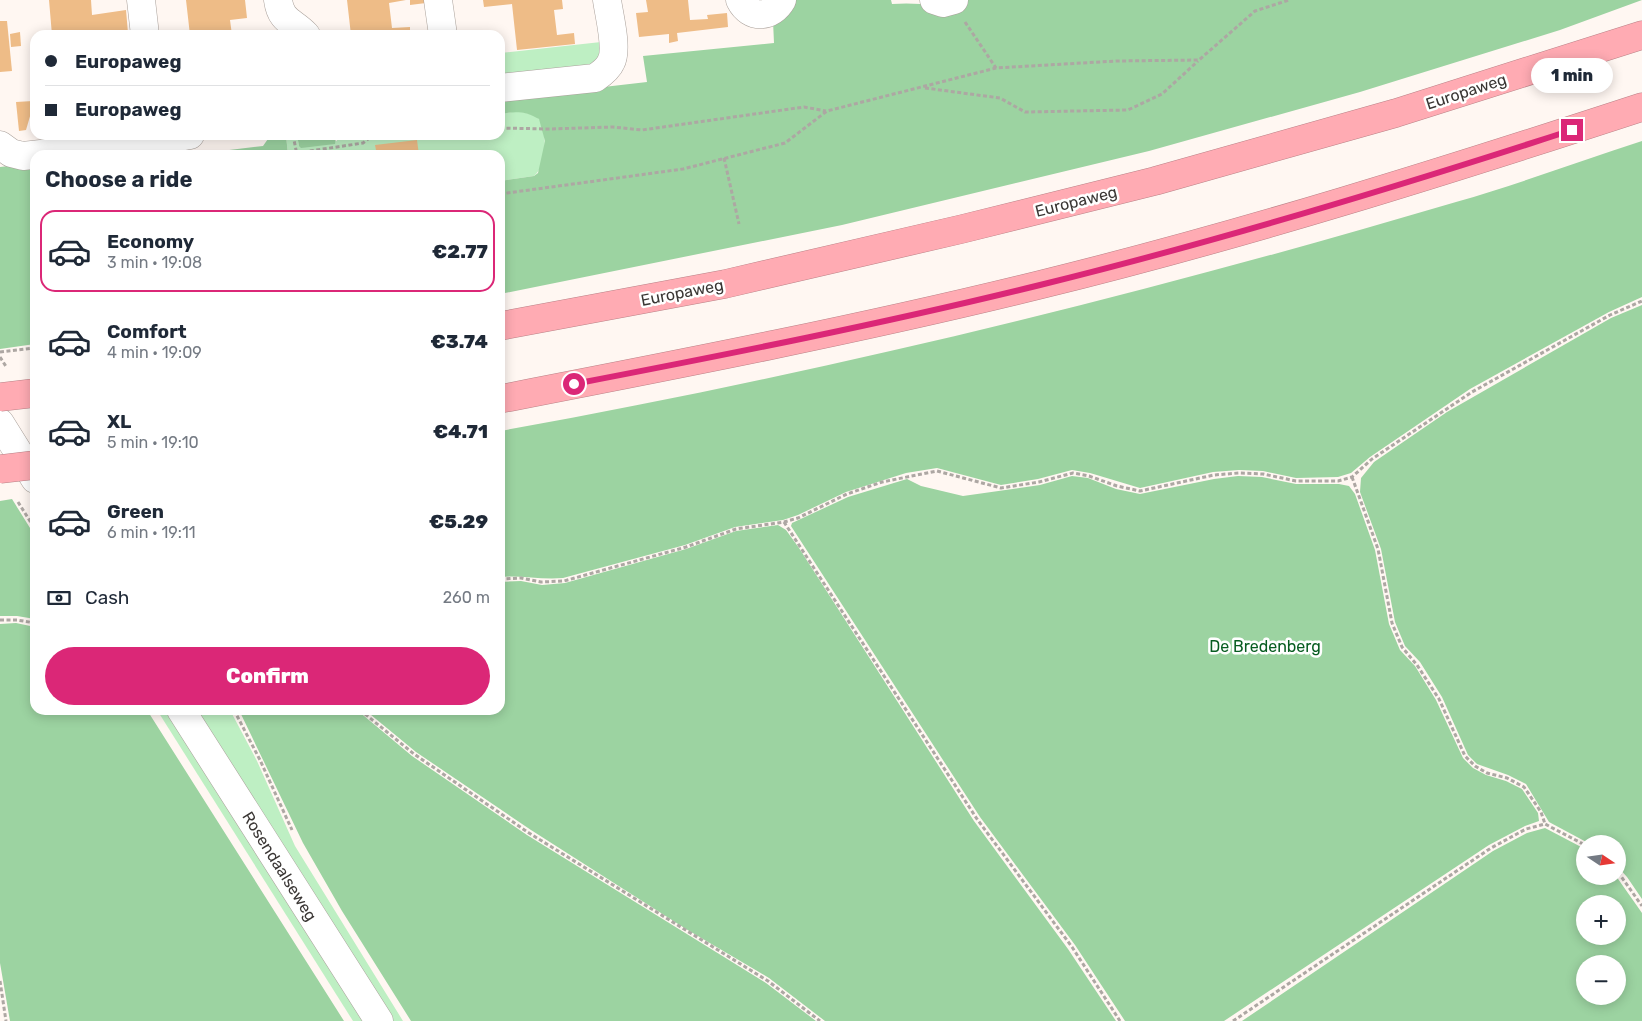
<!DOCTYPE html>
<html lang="en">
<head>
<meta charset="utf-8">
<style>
	body { margin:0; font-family:Rubik,sans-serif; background:#f2f2f3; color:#1f2937; height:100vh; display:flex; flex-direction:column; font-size:19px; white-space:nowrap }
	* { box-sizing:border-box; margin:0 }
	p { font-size:16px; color:#747a83 }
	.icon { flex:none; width:28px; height:28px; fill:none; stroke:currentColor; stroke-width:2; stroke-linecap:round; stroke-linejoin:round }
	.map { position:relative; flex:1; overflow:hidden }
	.sheet { position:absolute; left:30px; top:150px; width:475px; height:565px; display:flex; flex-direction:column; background:#fff; border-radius:15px; box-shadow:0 2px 12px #0003 }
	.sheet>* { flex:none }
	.top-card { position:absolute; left:30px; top:30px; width:475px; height:110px; border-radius:15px; box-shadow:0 2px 12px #0003; display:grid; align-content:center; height:110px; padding:0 15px; background:#fff }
	.needle { width:32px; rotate:103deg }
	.buttons { position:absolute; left:1576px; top:835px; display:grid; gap:10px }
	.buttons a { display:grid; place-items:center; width:50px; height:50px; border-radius:50%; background:#fff; box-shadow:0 2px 12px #0003; font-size:25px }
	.end { position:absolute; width:22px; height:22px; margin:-11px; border:6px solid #db2777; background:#fff; box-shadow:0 0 0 2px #fff }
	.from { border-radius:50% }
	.bubble { position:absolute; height:35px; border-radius:18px; background:#fff; box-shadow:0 2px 12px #0003; font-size:16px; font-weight:800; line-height:35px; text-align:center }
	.top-card b { display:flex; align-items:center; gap:18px; height:48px; font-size:19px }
	.top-card b+b { border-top:1px solid #e0e1e3 }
	.top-card i { width:12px; height:12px; background:#1f2937 }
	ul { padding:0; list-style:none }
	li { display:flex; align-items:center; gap:15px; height:82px; margin:0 10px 8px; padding:0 5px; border:2px solid transparent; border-radius:15px }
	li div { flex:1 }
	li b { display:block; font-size:19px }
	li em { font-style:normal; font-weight:800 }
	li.on { border-color:#db2777 }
	li>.icon { width:45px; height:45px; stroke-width:1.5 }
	h2 { padding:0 15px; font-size:22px; line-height:60px }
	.pay { display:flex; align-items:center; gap:12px; height:55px; padding:0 15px; font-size:19px }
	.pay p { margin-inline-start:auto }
	.action { display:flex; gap:10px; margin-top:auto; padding:10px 15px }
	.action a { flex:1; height:58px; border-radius:30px; background:#db2777; color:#fff; font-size:20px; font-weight:800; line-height:58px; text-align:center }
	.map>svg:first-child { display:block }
	.green { fill:#beefc3 }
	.forest { fill:#9cd3a1; fill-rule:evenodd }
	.building { fill:#eebc87 }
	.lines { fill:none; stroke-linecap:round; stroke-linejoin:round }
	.minor-casing { stroke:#aaa19b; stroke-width:29 }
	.highway-casing { stroke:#ba8287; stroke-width:29 }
	.path { stroke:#ada7a3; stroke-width:3; stroke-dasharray:4 2.5; stroke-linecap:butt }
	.minor { stroke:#fff; stroke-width:28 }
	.highway { stroke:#ffabb3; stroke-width:28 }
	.highway-bridge-casing { stroke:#ba8287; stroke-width:29; stroke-linecap:butt }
	.highway-bridge { stroke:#ffabb3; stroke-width:28 }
	.route { stroke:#db2777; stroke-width:6 }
	.labels { text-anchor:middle; stroke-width:5; stroke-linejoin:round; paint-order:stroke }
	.street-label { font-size:16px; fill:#3a3634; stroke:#fff }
	.park-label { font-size:16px; fill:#085d21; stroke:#fff }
</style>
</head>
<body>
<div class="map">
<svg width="1642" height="1021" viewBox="0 0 1642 1021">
	<rect width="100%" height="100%" fill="#fff7f2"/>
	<!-- green -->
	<g class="green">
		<path d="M601 42 602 44 598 58 594 64 500 78V53Z"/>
		<path d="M518 111C525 113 536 114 540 120 548 133 546 167 534 176L500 181V155H288L286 135H297L299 146 337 141 336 137 339 135H500V114Z"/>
		<path d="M157 710H168L366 1021H353Z"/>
		<path d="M195 710H230L257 761 295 846 403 1021H392Z"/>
	</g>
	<!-- forest -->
	<g class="forest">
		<path d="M790 0H891L892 4C916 2 939 6 963 6L968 0H1642L1560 30 1360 92 1149 151 842 225 500 294V181L534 176 538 173 545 141 539 119C526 111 515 111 500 114V99L647 82 643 56 774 43 773 21Z"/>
		<path d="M286 135 288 155H188L263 146 270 136Z"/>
		<path d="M297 135H339L336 137 335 144 301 148 299 146Z"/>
		<path d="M1642 141V297L1609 312 1470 389 1370 457 1351 473 1338 477 1296 478 1263 471 1239 470 1213 472 1140 488 1090 473 1072 470 1038 479 1001 485 937 468 906 473 846 492 798 515 783 520 735 527 685 545 563 578C541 580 521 575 500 577V431C823 373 1142 295 1456 202 1519 184 1580 161 1642 141Z"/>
		<path d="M35 163V344L0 349V167Z"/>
		<path d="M1642 305V899L1627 877 1618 867V844H1590L1549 822 1526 784 1508 775 1477 764 1468 755 1442 697 1420 662 1405 646 1395 622 1381 549 1360 492 1361 478 1374 462 1447 412 1611 318Z"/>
		<path d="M1072 476 1088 478 1116 489 1140 494 1214 479 1238 476 1262 477 1296 484H1339L1349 486 1355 494 1375 550 1389 624 1400 650 1415 666 1436 700 1463 758 1473 768 1486 775 1506 781 1522 789 1538 813 1539 821 1525 826 1489 845 1224 1021H1125L1075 945 980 817 791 526 792 523 848 497 907 479 921 486 963 496 1040 485Z"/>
		<path d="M12 499 35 536V619L17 616H0V501Z"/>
		<path d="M778 525 786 530 799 548 974 821 1068 949 1116 1021H825L769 978 686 929 531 830 416 752 365 710H500V582L521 581 542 585 565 583 686 549 736 531Z"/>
		<path d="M16 623 35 627V710H147L344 1021H10L0 963V624Z"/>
		<path d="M239 710H357L412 756 527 835 766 983 816 1021H411L342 911 303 843Z"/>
		<path d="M1545 828 1585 849V876H1616L1642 913V1021H1242L1493 851 1527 833ZM1585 904H1618V936H1585ZM1585 964H1618V996H1585Z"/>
	</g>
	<!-- building -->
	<g class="building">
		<path d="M49 0H91L92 15 126 10 128 33 52 35Z"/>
		<path d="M186 0H245L247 18 230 20 232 35H190Z"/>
		<path d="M347 0H406L389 3 392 28 410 27V35H351Z"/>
		<path d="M410 0H426V3L410 5Z"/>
		<path d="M483 0H562L563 9 554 10 557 35 574 33 575 44 517 50 512 4 484 7Z"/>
		<path d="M646 0H688L690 20 708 19 707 15 727 13 728 27 677 33 678 41 669 43V34L639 37 636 13 648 12Z"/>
		<path d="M0 21H7L12 71 0 72Z"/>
		<path d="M20 32 21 46 11 47 10 34Z"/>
		<path d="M33 101V106L26 130 19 131 16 102Z"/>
		<path d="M417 140 419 155H348L376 150 375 145Z"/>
	</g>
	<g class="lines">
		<!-- minor casing -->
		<g class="minor-casing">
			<g id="minor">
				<path d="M141 0 145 35"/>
				<path d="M278 0C281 22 293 21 306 35"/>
				<path d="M438 0 443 35"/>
				<path d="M740 0C750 20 772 18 782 0"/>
				<path d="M934 0 943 3 954 0"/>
				<path d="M500 88 595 78C601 74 608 69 611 62 618 49 609 15 607 0"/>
				<path d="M157 141 190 135"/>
				<path d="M0 145 11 153 23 156 157 141 156 135"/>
				<path d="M0 423 35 479"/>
				<path d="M181 710 379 1021"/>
			</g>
		</g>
		<!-- highway casing -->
		<g class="highway-casing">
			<g id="highway">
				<path d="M500 326 725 284 962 229 1155 181 1396 113 1642 35"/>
				<path d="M500 399C680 364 861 329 1039 285 1243 235 1443 172 1642 107"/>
			</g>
		</g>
		<!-- path -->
		<g class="path">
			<path d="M965 22 996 68"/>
			<path d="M925 88 1000 98 1025 112 1128 110 1162 94 1198 61"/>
			<path d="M500 128 549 129 613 127 642 130 804 107 826 111"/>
			<path d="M293 135 297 155"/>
			<path d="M297 153 363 143 373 135"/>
			<path d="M724 158 739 224"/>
			<path d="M500 194 683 169 785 143 827 111 996 68 1117 61 1199 60 1255 11 1289 0"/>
			<path d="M0 352 35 348"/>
			<path d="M0 357 7 368"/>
			<path d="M1352 477 1378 549 1392 623 1402 647 1417 665 1439 699 1465 756 1475 766 1487 773 1507 778 1524 787 1541 812 1545 824"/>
			<path d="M18 502 35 529"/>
			<path d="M784 522 977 819 1072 947 1120 1021"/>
			<path d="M500 579 521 578 541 582 564 581 686 547 736 529 784 522 798 518 847 494 882 482 937 471 1001 488 1039 482 1073 473 1089 476 1117 486 1140 491 1214 475 1239 473 1263 474 1296 481H1338L1352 477 1372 459 1472 392 1610 315 1642 301"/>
			<path d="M0 620H17L35 623"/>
			<path d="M234 710 260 760 292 830"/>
			<path d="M360 710 414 754 529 833 768 981 820 1021"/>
			<path d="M1618 872 1642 906"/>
			<path d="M0 981 6 1021"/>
			<path d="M1233 1021 1491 848 1526 829 1545 824 1585 845"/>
		</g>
		<!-- minor -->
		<use href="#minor" class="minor"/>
		<!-- highway -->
		<use href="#highway" class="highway"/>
		<!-- highway-bridge casing -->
		<g class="highway-bridge-casing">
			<g id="highway-bridge">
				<path d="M0 397 35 393"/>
				<path d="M0 469 35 465"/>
			</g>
		</g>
		<!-- highway-bridge -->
		<use href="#highway-bridge" class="highway-bridge"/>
	</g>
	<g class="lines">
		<!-- route -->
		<path class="route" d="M574 384C730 354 886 323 1040 285 1219 241 1397 187 1572 130"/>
	</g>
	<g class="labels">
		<!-- street labels -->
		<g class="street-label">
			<text transform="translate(1466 91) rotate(-18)" y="6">Europaweg</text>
			<text transform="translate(1076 201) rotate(-14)" y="6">Europaweg</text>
			<text transform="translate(682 292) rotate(-11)" y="6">Europaweg</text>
			<text transform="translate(280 866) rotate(58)" y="6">Rosendaalseweg</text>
		</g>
		<!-- park labels -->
		<g class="park-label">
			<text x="1265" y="652">De Bredenberg</text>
		</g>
	</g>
</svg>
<div class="buttons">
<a><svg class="needle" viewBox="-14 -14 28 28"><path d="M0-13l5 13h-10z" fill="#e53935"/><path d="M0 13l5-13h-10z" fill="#747a83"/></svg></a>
<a>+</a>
<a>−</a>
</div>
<i class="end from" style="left:574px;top:384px"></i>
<i class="end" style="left:1572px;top:130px"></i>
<div class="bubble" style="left:1531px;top:58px;width:82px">1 min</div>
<div class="top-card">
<b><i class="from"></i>Europaweg</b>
<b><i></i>Europaweg</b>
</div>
<section class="sheet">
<h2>Choose a ride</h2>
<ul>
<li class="on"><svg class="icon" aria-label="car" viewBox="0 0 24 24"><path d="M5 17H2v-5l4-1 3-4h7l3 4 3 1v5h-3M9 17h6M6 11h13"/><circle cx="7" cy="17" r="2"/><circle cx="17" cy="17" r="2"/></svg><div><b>Economy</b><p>3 min · 19:08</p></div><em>€2.77</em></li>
<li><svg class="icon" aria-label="car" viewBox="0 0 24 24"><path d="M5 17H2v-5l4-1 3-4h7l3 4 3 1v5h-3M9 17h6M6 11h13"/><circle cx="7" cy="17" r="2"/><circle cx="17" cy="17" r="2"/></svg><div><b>Comfort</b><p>4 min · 19:09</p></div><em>€3.74</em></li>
<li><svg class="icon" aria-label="car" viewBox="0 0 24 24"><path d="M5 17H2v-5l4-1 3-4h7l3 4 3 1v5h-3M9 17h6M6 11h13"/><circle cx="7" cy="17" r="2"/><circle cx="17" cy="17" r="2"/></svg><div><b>XL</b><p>5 min · 19:10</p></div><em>€4.71</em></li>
<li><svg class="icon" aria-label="car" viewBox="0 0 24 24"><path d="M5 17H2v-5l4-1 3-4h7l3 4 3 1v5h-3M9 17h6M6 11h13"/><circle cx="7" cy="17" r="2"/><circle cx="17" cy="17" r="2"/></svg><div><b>Green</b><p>6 min · 19:11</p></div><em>€5.29</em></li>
</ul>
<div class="pay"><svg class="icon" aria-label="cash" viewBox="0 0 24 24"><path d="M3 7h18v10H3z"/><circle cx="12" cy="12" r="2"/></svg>Cash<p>260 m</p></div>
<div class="action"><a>Confirm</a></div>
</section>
</div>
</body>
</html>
